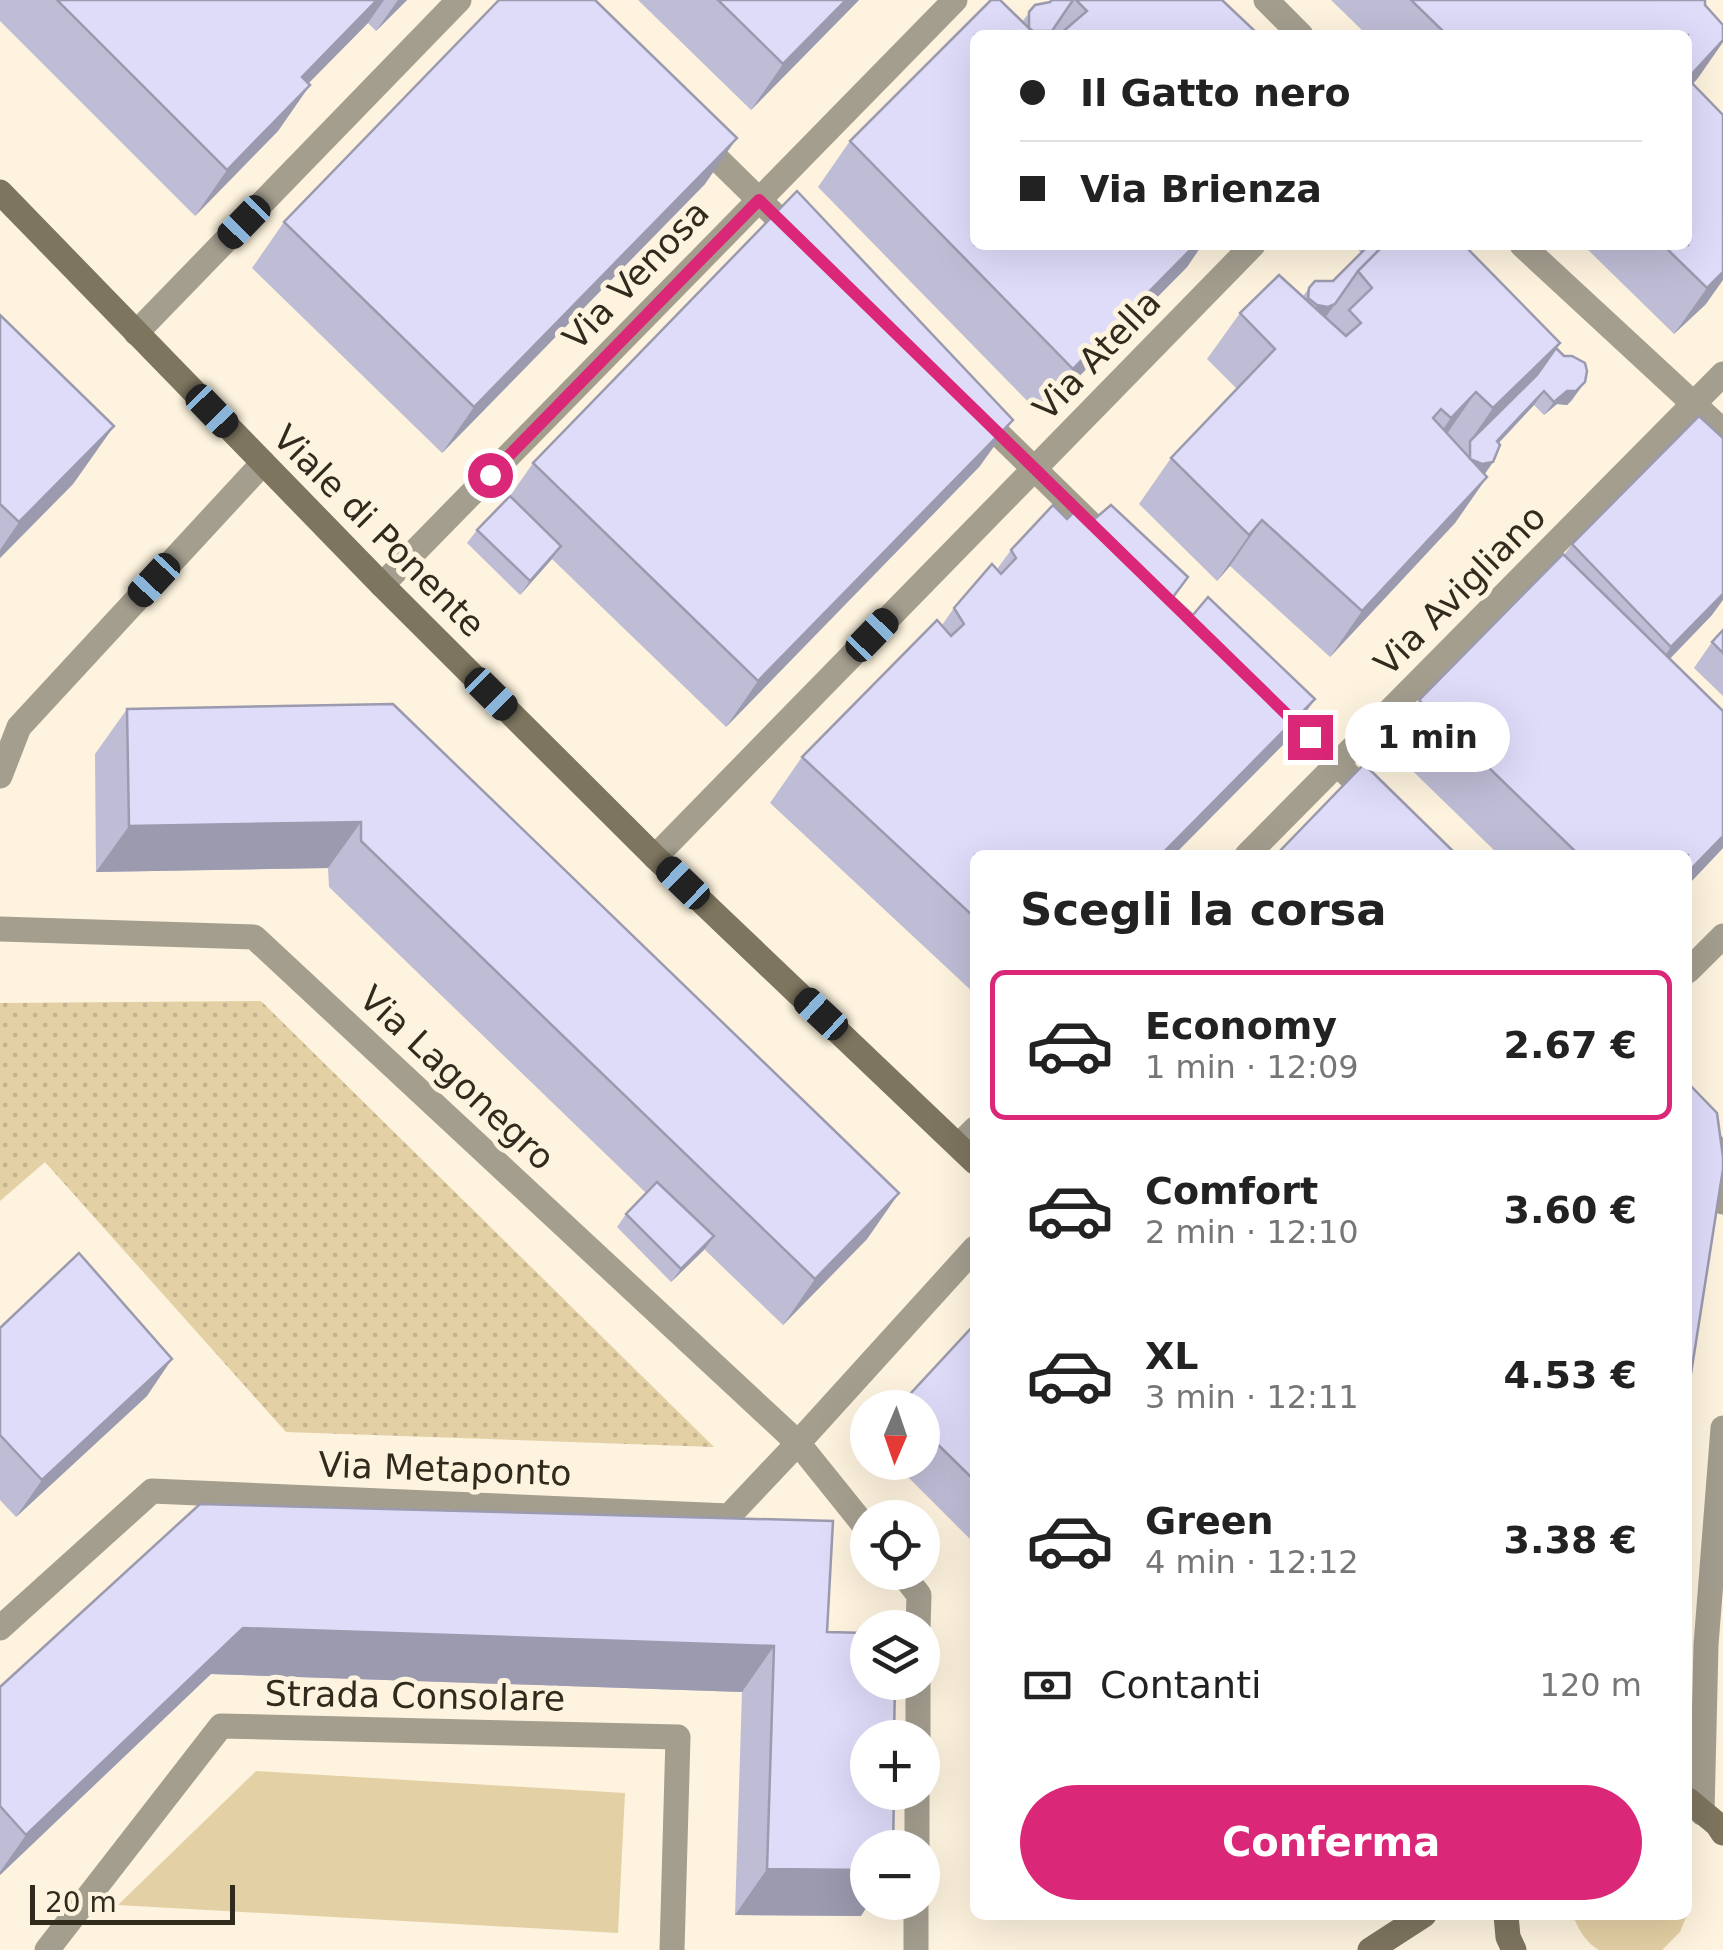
<!DOCTYPE html>
<html lang="it">
<head>
<meta charset="utf-8">
<style>
	body { margin:0; font-family:"DejaVu Sans",sans-serif; background:#f2f2f2; color:#222; height:100vh; display:flex; flex-direction:column; font-size:38px; white-space:nowrap }
	* { box-sizing:border-box; margin:0 }
	p { font-size:32px; color:#767676 }
	.icon { flex:none; width:55px; height:55px; fill:none; stroke:currentColor; stroke-width:2; stroke-linecap:round; stroke-linejoin:round }
	.map { position:relative; flex:1; overflow:hidden }
	.sheet { position:absolute; left:970px; top:850px; width:722px; height:1070px; display:flex; flex-direction:column; background:#fff; border-radius:15px; box-shadow:0 10px 40px #0002 }
	.sheet>* { flex:none }
	.hud { position:absolute; left:970px; top:30px; width:722px; height:220px; border-radius:15px; box-shadow:0 10px 40px #0002; display:grid; align-content:center; height:220px; padding:0 50px; background:#fff }
	.needle { width:65px; rotate:182deg }
	.buttons { position:absolute; left:850px; top:1390px; display:grid; gap:20px }
	.buttons a { display:grid; place-items:center; width:90px; height:90px; border-radius:50%; background:#fff; box-shadow:0 10px 40px #0002; font-size:50px }
	.scale { position:absolute; left:30px; bottom:25px; width:205px; box-sizing:border-box; padding-left:10px; border:5px solid #312b1e; border-top:0; font-size:28px; line-height:35px; white-space:nowrap; color:#312b1e; -webkit-text-stroke:8px #fdf3de; paint-order:stroke }
	.end { position:absolute; width:45px; height:45px; margin:-22px; border:12px solid #db2777; background:#fff; box-shadow:0 0 0 5px #fff }
	.from { border-radius:50% }
	.bubble { position:absolute; height:70px; border-radius:35px; background:#fff; box-shadow:0 10px 40px #0002; font-size:32px; font-weight:700; line-height:70px; text-align:center }
	.car { position:absolute; width:30px; height:60px; margin:-30px -15px; border-radius:12px; box-shadow:0 0 8px 2px #0007; background:linear-gradient(#222 24%,#8ab4d8 0 40%,#222 0 76%,#8ab4d8 0 86%,#222 0) }
	.hud b { display:flex; align-items:center; gap:35px; height:95px; font-size:38px }
	.hud b+b { border-top:2px solid #e0e0e0 }
	.hud i { width:25px; height:25px; background:#222 }
	ul { padding:0; list-style:none }
	li { display:flex; align-items:center; gap:30px; height:150px; margin:0 20px 15px; padding:0 30px; border:5px solid transparent; border-radius:15px }
	li div { flex:1 }
	li b { display:block; font-size:38px }
	li em { font-style:normal; font-weight:700 }
	li.current { border-color:#db2777 }
	li>.icon { width:90px; height:90px; stroke-width:1.5 }
	h2 { padding:0 50px; font-size:45px; line-height:120px }
	.pay { display:flex; align-items:center; gap:25px; height:110px; padding:0 50px; font-size:38px }
	.pay p { margin-inline-start:auto }
	.action { display:flex; gap:20px; margin-top:auto; padding:20px 50px }
	.action a { flex:1; height:115px; border-radius:60px; background:#db2777; color:#fff; font-size:40px; font-weight:700; line-height:115px; text-align:center }
	.map>svg:first-child { display:block }
	.grass { fill:url(#grass-dots) }
	.garden { fill:#e4d0a5 }
	.lines { fill:none; stroke-linecap:round; stroke-linejoin:round }
	.street { stroke:#a49e8f; stroke-width:25 }
	.secondary { stroke:#7e755f; stroke-width:25 }
	.wall { fill:#bfbdd6 }
	.shaded-wall { fill:#9b9aae }
	.building { fill:#dedcf9; stroke:#9b9aae; stroke-width:2.5 }
	.route { stroke:#db2777; stroke-width:12 }
	.labels { text-anchor:middle; stroke-width:10; stroke-linejoin:round; paint-order:stroke }
	.street-label { font-size:35px; fill:#312b1e; stroke:#fdf3de }
</style>
</head>
<body>
<div class="map">
<svg width="1723" height="1950" viewBox="0 0 1723 1950">
	<defs>
		<pattern id="grass-dots" width="8" height="8" patternUnits="userSpaceOnUse" patternTransform="scale(2.5)"><rect width="8" height="8" fill="#e4d0a5"/><path d="M2 2h.1M6 6h.1" fill="none" stroke="#c4b38e" stroke-width="1.8" stroke-linecap="round"/></pattern>
	</defs>
	<rect width="100%" height="100%" fill="#fdf3de"/>
	<!-- grass -->
	<path class="grass" d="M261 1001 714 1447 286 1432 45 1162 0 1201V1003Z"/>
	<!-- garden -->
	<g class="garden">
		<path d="M256 1771 625 1793 618 1933 118 1905Z"/>
		<path d="M1573 1915H1687L1680 1932 1662 1950H1599C1585 1942 1578 1929 1573 1915Z"/>
	</g>
	<g class="lines">
		<!-- street -->
		<g class="street">
			<path d="M1266 0 1301 35"/>
			<path d="M698 140 798 238"/>
			<path d="M1522 245 1723 431"/>
			<path d="M136 333 459 0"/>
			<path d="M977 413 1098 531"/>
			<path d="M382 585 955 0"/>
			<path d="M1274 702 1374 800"/>
			<path d="M0 776 19 727 263 463"/>
			<path d="M1247 855 1723 374"/>
			<path d="M655 857 1253 245"/>
			<path d="M0 929 254 937 798 1443 975 1248"/>
			<path d="M1688 971 1723 936"/>
			<path d="M1688 1117 1719 1152 1723 1202"/>
			<path d="M959 1145 975 1129"/>
			<path d="M901 1572 919 1595 918 1628"/>
			<path d="M0 1628 152 1491 729 1516 798 1443 868 1530"/>
			<path d="M918 1738V1682"/>
			<path d="M1702 1813 1706 1645 1723 1428"/>
			<path d="M917 1848V1792"/>
			<path d="M47 1950 221 1726 678 1737 672 1950"/>
			<path d="M916 1950V1902"/>
		</g>
		<!-- secondary -->
		<g class="secondary">
			<path d="M0 192 382 585 655 857 975 1162"/>
			<path d="M1688 1800 1717 1824 1723 1833"/>
			<path d="M1506 1915 1508 1937 1514 1950"/>
			<path d="M1370 1950 1424 1915"/>
		</g>
	</g>
	<!-- wall -->
	<g class="wall">
		<path d="M0 0H407L376 31 368 23 309 83 310 85 278 131 195 216 0 21Z"/>
		<path d="M638 0H859L751 110Z"/>
		<path d="M991 0H1000L1022 22 1035 5 1050 2 1052 0H1222L1259 35H975V245H1202L1187 267 1041 415 818 187 850 141Z"/>
		<path d="M1331 0H1705V5L1723 25V42L1693 84 1723 115 1706 304 1674 334 1583 245H1688V35H1367Z"/>
		<path d="M705 184 442 453 252 268 284 222Z"/>
		<path d="M1354 245H1464L1560 343 1556 349 1572 400 1567 405 1557 404 1544 415 1534 405 1499 443 1493 462 1484 475 1487 477 1455 523 1330 657 1230 566 1217 581 1139 504 1171 458 1237 389 1207 359 1240 313 1303 296 1309 288 1333 281 1361 253Z"/>
		<path d="M0 315 114 426 73 484 0 558Z"/>
		<path d="M533 463 980 466 726 727 552 559 520 595 467 543 477 530 510 496Z"/>
		<path d="M1067 519 1091 522 1174 597 1283 745 975 855V994L770 803 802 757 942 625 954 608 997 569 1011 550Z"/>
		<path d="M1572 544 1712 615 1670 659 1723 848 1688 885V855H1499L1387 746 1419 700 1564 555Z"/>
		<path d="M1723 630V696L1694 668 1712 642Z"/>
		<path d="M393 704 899 1193 867 1239 783 1325 704 1249 671 1282 617 1227 626 1214 646 1193 329 887 328 868 96 872 95 754 127 709Z"/>
		<path d="M975 1324V1536L971 1540 893 1462H922V1408H897Z"/>
		<path d="M0 1328 147 1396 16 1517 0 1500Z"/>
		<path d="M827 1632 861 1916 735 1915 742 1692 211 1674 0 1875V1687Z"/>
		<path d="M975 1681V1800H971Z"/>
	</g>
	<!-- shaded-wall -->
	<g class="shaded-wall">
		<path d="M377 0H384L368 23 270 122 302 77Z"/>
		<path d="M398 0H407L376 31Z"/>
		<path d="M846 0H859L751 110 783 64Z"/>
		<path d="M1033 31H1052L1048 35H1030Z"/>
		<path d="M1723 40V42L1698 78 1688 89V78Z"/>
		<path d="M310 85 278 131 195 216 227 170Z"/>
		<path d="M737 138 705 184 442 453 474 407Z"/>
		<path d="M1195 245H1202L1187 267 1041 415 1073 369Z"/>
		<path d="M1723 272V280L1706 304 1674 334 1707 288Z"/>
		<path d="M1335 304 1326 317 1318 320 1308 319 1317 305Z"/>
		<path d="M1560 343 1528 389 1470 441 1493 408Z"/>
		<path d="M1585 382 1572 400 1567 405 1557 404 1544 415 1554 402 1567 391Z"/>
		<path d="M1544 391 1534 405 1488 454 1497 441Z"/>
		<path d="M1476 392 1444 438 1418 464 1451 418Z"/>
		<path d="M1013 420 980 466 726 727 758 681Z"/>
		<path d="M114 426 73 484 0 558V550L19 522Z"/>
		<path d="M1470 459 1493 462 1484 475Z"/>
		<path d="M1487 477 1455 523 1330 657 1362 611Z"/>
		<path d="M1262 520 1230 566 1217 581 1249 535Z"/>
		<path d="M561 546 551 560 520 595 530 581Z"/>
		<path d="M1723 594V600L1712 615 1645 684 1671 647Z"/>
		<path d="M1315 699 1283 745 1174 855H1161Z"/>
		<path d="M361 822 328 868 96 872 129 826Z"/>
		<path d="M1723 836V848L1688 885V872Z"/>
		<path d="M899 1193 867 1239 783 1325 815 1279Z"/>
		<path d="M714 1236 704 1250 671 1282 681 1269Z"/>
		<path d="M172 1359 147 1396 16 1517 42 1480Z"/>
		<path d="M243 1628 774 1646 742 1692 211 1674 0 1875V1872L26 1835Z"/>
		<path d="M767 1869 868 1870V1902H870L861 1916 735 1915Z"/>
	</g>
	<!-- building -->
	<g class="building">
		<path d="M57 0H377L302 77 310 85 227 170Z"/>
		<path d="M499 0H595L737 138 474 407 284 222Z"/>
		<path d="M718 0H846L783 64Z"/>
		<path d="M991 0H1000L1036 35H975V245H1195L1073 369 850 141Z"/>
		<path d="M1052 0H1073L1052 31H1033L1029 28V12L1035 5 1050 2Z"/>
		<path d="M1076 0H1222L1259 35H1061L1060 34 1087 11Z"/>
		<path d="M1411 0H1705V5L1723 25V40L1688 78V35H1447Z"/>
		<path d="M1688 79 1723 115V272L1707 288 1663 245H1688Z"/>
		<path d="M797 191 1013 420 758 681 533 463Z"/>
		<path d="M1369 245H1384L1358 271 1335 304 1328 307 1317 305 1308 298 1309 288 1315 281H1333Z"/>
		<path d="M1384 245H1464L1560 343 1493 408 1476 392 1451 418 1441 409 1433 418 1487 477 1362 611 1262 520 1249 535 1171 458 1275 349 1240 313 1279 275 1346 336 1361 323 1349 310 1372 288 1358 271Z"/>
		<path d="M0 315 114 426 19 522 0 504Z"/>
		<path d="M1556 348 1564 356H1572L1585 363 1587 371 1585 382 1576 391H1567L1554 402 1544 391 1497 441 1500 445 1493 462 1482 464 1470 459V441L1537 375Z"/>
		<path d="M1699 416 1723 438V594L1671 647 1572 544Z"/>
		<path d="M510 496 561 546 530 581 477 530Z"/>
		<path d="M1053 505 1067 519 1079 507 1091 522 1111 505 1188 577 1173 597 1193 615 1208 597 1315 699 1161 855H975V918L802 757 937 620 951 636 964 624 954 608 992 564 1001 574 1016 558 1011 550Z"/>
		<path d="M1563 554 1723 711V836L1688 872V855H1579L1419 700Z"/>
		<path d="M1723 630V653L1712 642Z"/>
		<path d="M393 704 899 1193 815 1279 361 841V822L129 826 127 709Z"/>
		<path d="M1364 764 1457 855H1276Z"/>
		<path d="M1688 1083 1717 1113 1723 1157V1169L1688 1393Z"/>
		<path d="M657 1182 714 1236 681 1269 626 1214Z"/>
		<path d="M79 1253 172 1359 42 1480 0 1435V1328Z"/>
		<path d="M975 1324V1481L922 1429V1408H901L899 1406Z"/>
		<path d="M200 1504 833 1521 827 1632 868 1633V1682H895L894 1738H868V1792H894L893 1848H868V1870L767 1869 774 1646 243 1628 26 1835 0 1806V1687Z"/>
	</g>
	<g class="lines">
		<!-- route -->
		<path class="route" d="M490 475 759 200 1310 737"/>
	</g>
	<g class="labels">
		<!-- street labels -->
		<g class="street-label">
			<text transform="translate(636 275) rotate(-46)" y="12">Via Venosa</text>
			<text transform="translate(1097 355) rotate(-46)" y="12">Via Atella</text>
			<text transform="translate(379 531) rotate(45)" y="12">Viale di Ponente</text>
			<text transform="translate(1460 590) rotate(-45)" y="12">Via Avigliano</text>
			<text transform="translate(457 1078) rotate(43)" y="12">Via Lagonegro</text>
			<text transform="translate(445 1469) rotate(2)" y="12">Via Metaponto</text>
			<text transform="translate(415 1696) rotate(1)" y="12">Strada Consolare</text>
		</g>
	</g>
</svg>
<div class="buttons">
<a><svg class="needle" viewBox="-14 -14 28 28"><path d="M0-13l5 13h-10z" fill="#e53935"/><path d="M0 13l5-13h-10z" fill="#767676"/></svg></a>
<a><svg class="icon" aria-label="locate" viewBox="0 0 24 24"><circle cx="12" cy="12" r="6"/><path d="M12 2v4M12 18v4M2 12h4M18 12h4"/></svg></a>
<a><svg class="icon" aria-label="layers" viewBox="0 0 24 24"><path d="M12 4l9 5-9 5-9-5zM3 14l9 5 9-5"/></svg></a>
<a>+</a>
<a>−</a>
</div>
<div class="scale">20 m</div>
<i class="end from" style="left:490px;top:475px"></i>
<i class="end" style="left:1310px;top:737px"></i>
<div class="bubble" style="left:1345px;top:702px;width:165px">1 min</div>
<i class="car" style="left:244px;top:222px;rotate:224deg"></i>
<i class="car" style="left:212px;top:411px;rotate:136deg"></i>
<i class="car" style="left:154px;top:580px;rotate:223deg"></i>
<i class="car" style="left:872px;top:635px;rotate:44deg"></i>
<i class="car" style="left:491px;top:694px;rotate:135deg"></i>
<i class="car" style="left:683px;top:883px;rotate:314deg"></i>
<i class="car" style="left:821px;top:1014px;rotate:313deg"></i>
<div class="hud">
<b><i class="from"></i>Il Gatto nero</b>
<b><i></i>Via Brienza</b>
</div>
<section class="sheet">
<h2>Scegli la corsa</h2>
<ul>
<li class="current"><svg class="icon" aria-label="car" viewBox="0 0 24 24"><path d="M5 17H2v-5l4-1 3-4h7l3 4 3 1v5h-3M9 17h6M6 11h13"/><circle cx="7" cy="17" r="2"/><circle cx="17" cy="17" r="2"/></svg><div><b>Economy</b><p>1 min · 12:09</p></div><em>2.67 €</em></li>
<li><svg class="icon" aria-label="car" viewBox="0 0 24 24"><path d="M5 17H2v-5l4-1 3-4h7l3 4 3 1v5h-3M9 17h6M6 11h13"/><circle cx="7" cy="17" r="2"/><circle cx="17" cy="17" r="2"/></svg><div><b>Comfort</b><p>2 min · 12:10</p></div><em>3.60 €</em></li>
<li><svg class="icon" aria-label="car" viewBox="0 0 24 24"><path d="M5 17H2v-5l4-1 3-4h7l3 4 3 1v5h-3M9 17h6M6 11h13"/><circle cx="7" cy="17" r="2"/><circle cx="17" cy="17" r="2"/></svg><div><b>XL</b><p>3 min · 12:11</p></div><em>4.53 €</em></li>
<li><svg class="icon" aria-label="car" viewBox="0 0 24 24"><path d="M5 17H2v-5l4-1 3-4h7l3 4 3 1v5h-3M9 17h6M6 11h13"/><circle cx="7" cy="17" r="2"/><circle cx="17" cy="17" r="2"/></svg><div><b>Green</b><p>4 min · 12:12</p></div><em>3.38 €</em></li>
</ul>
<div class="pay"><svg class="icon" aria-label="cash" viewBox="0 0 24 24"><path d="M3 7h18v10H3z"/><circle cx="12" cy="12" r="2"/></svg>Contanti<p>120 m</p></div>
<div class="action"><a>Conferma</a></div>
</section>
</div>
</body>
</html>
